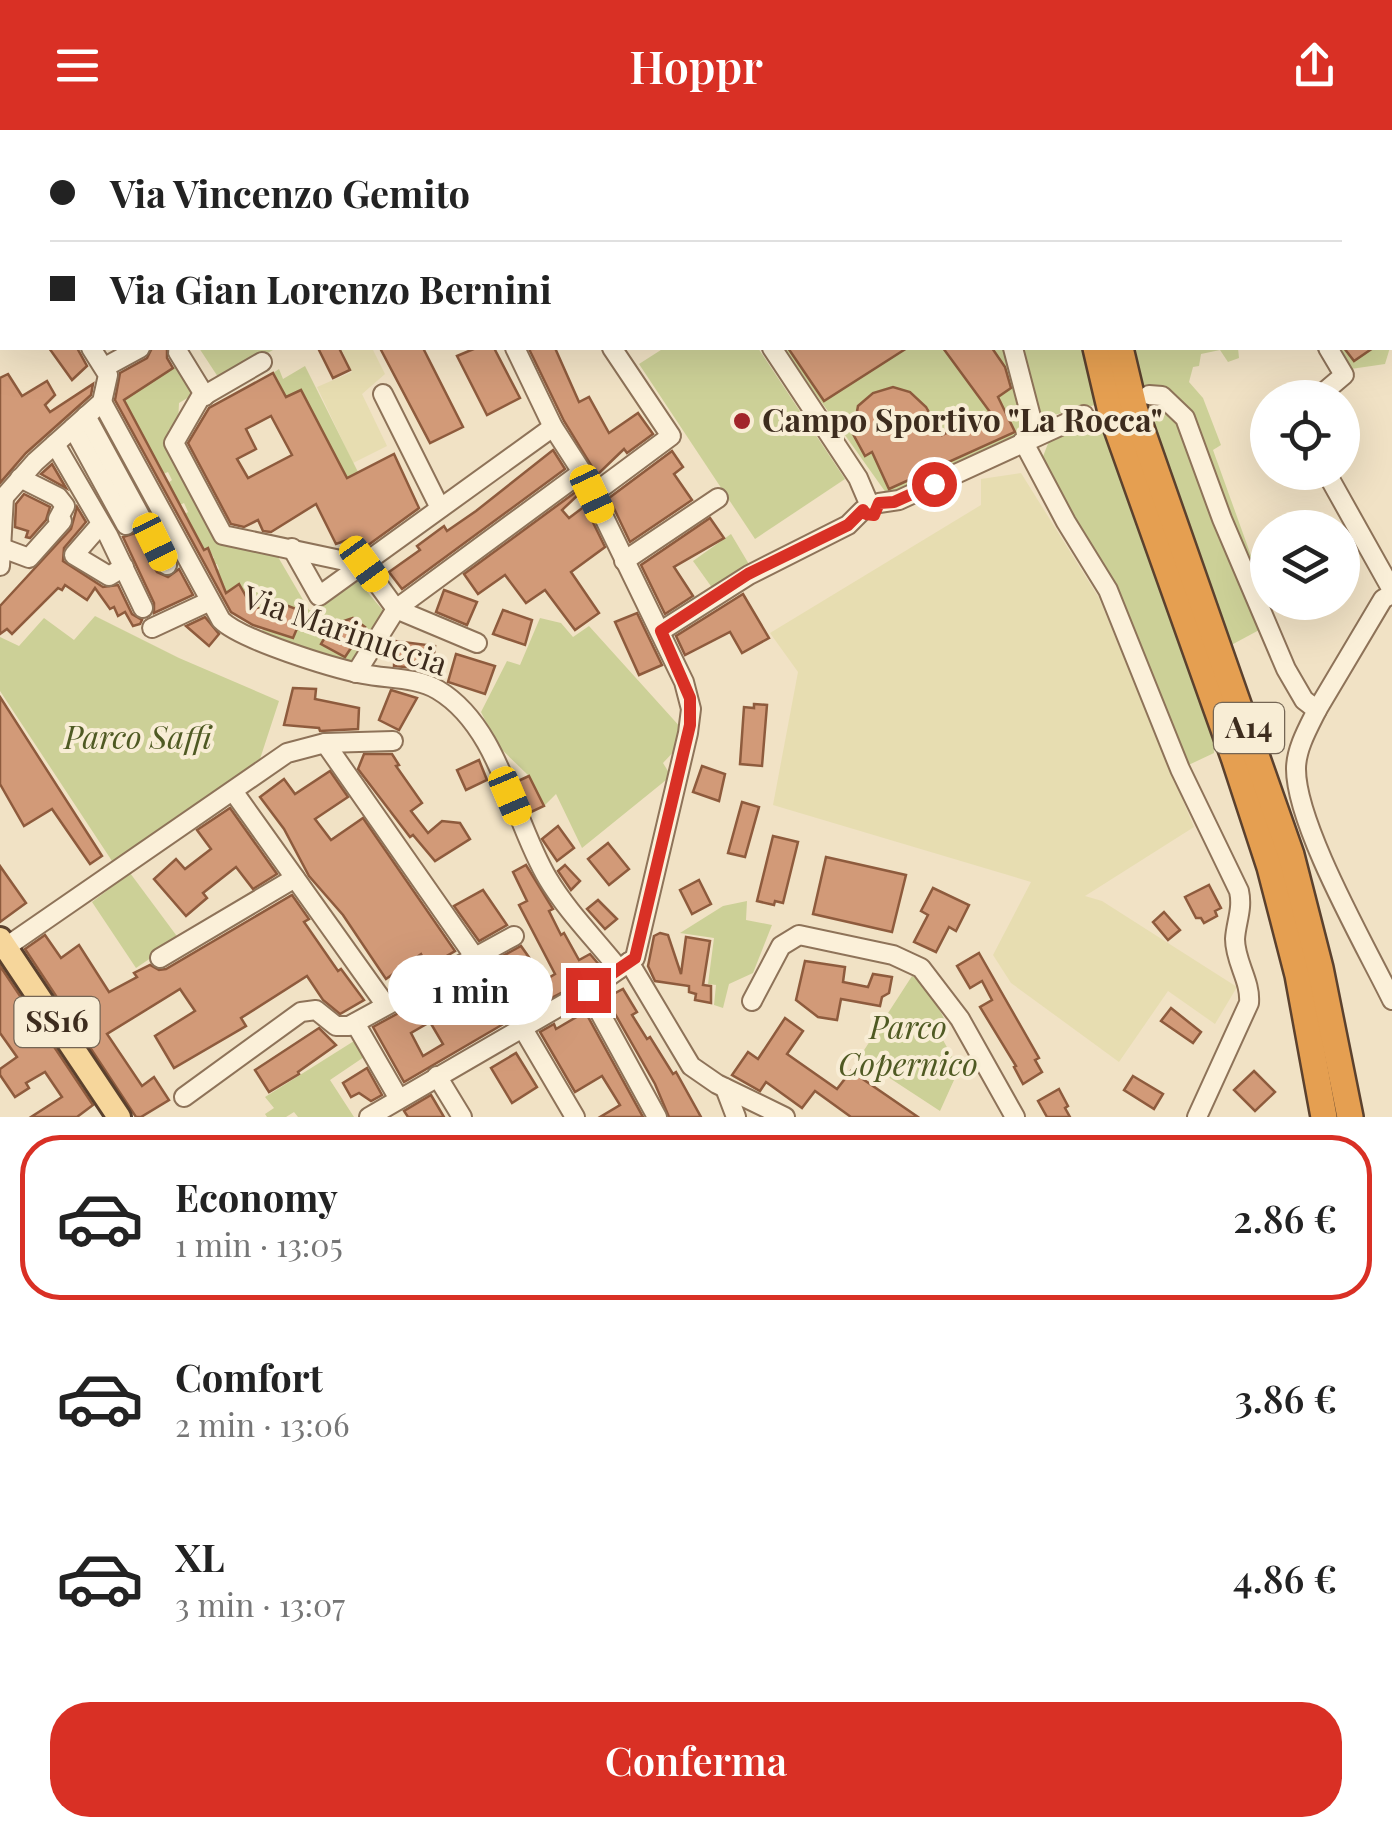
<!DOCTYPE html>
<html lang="it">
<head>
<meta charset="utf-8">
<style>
	body { margin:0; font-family:"Playfair Display",serif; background:#f2f2f2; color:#222; height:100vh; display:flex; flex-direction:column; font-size:38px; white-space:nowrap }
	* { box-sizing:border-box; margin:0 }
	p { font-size:32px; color:#767676 }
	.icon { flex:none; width:55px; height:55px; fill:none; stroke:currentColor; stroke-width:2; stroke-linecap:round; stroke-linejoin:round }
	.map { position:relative; height:987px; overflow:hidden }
	.drawer { display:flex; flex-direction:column; background:#fff; flex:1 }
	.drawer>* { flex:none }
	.banner { position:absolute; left:0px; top:0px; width:1392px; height:220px; box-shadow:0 10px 40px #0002; display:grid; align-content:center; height:220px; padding:0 50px; background:#fff }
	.fabs { position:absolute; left:1250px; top:250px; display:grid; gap:20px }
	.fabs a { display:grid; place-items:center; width:110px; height:110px; border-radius:50%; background:#fff; box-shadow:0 10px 40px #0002; font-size:50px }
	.end { position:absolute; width:45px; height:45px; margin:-22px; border:12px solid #d93025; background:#fff; box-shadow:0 0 0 5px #fff }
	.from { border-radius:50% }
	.bubble { position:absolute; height:70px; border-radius:35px; background:#fff; box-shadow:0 10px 40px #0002; font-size:32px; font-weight:600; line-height:70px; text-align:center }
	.car { position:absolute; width:30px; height:60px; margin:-30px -15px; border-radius:12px; box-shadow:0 0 8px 2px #0007; background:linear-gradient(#f5c518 24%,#345 0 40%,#f5c518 0 76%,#345 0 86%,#f5c518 0) }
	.banner b { display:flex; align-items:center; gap:35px; height:95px; font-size:38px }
	.banner b+b { border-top:2px solid #e0e0e0 }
	.banner i { width:25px; height:25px; background:#222 }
	ul { padding:18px 0 0; list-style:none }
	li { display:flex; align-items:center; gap:30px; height:165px; margin:0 20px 15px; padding:0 30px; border:5px solid transparent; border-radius:40px }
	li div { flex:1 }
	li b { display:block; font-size:38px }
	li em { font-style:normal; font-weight:600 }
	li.on { border-color:#d93025 }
	li>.icon { width:90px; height:90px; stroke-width:1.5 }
	.button { display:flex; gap:20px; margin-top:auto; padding:20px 50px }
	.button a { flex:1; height:115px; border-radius:40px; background:#d93025; color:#fff; font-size:40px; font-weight:600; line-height:115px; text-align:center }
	header { display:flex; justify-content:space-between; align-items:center; height:130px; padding:0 50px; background:#d93025; color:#fff; font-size:45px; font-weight:600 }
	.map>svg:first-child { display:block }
	.farmland { fill:#e7ddb1 }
	.green { fill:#ccd097 }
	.building { fill:#d29a78; stroke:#8e5b3d; stroke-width:2.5; fill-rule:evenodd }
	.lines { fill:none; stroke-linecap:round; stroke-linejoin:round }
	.minor-casing { stroke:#8e7359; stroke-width:22 }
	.major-casing { stroke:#5b412e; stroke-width:28 }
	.highway-casing { stroke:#5b412e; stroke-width:30 }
	.minor { stroke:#fbf0d9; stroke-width:18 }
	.major { stroke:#f6d69b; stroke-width:22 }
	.highway { stroke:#e59f51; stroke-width:25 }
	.route { stroke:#d93025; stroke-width:12 }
	.poi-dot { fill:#a1252a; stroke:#f8edd5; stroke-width:4 }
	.labels { text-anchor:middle; stroke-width:8; stroke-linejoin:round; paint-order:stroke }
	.shield { fill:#f8edd5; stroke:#756655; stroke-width:2.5 }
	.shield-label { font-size:30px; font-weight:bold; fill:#3d2c1e }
	.poi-label { font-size:32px; font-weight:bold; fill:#3d2c1e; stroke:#f8edd5; text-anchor:start }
	.street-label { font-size:32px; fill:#3d2c1e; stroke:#f8edd5 }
	.park-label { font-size:32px; font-style:italic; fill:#4f5a23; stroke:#f8edd5 }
</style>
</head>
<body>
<header><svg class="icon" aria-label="menu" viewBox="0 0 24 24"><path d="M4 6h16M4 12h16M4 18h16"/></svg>Hoppr<svg class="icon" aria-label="share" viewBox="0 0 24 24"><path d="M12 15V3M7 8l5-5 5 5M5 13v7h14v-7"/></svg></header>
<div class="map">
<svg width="1392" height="987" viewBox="0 0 1392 987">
	<rect width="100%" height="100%" fill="#f1e2c5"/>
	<!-- farmland -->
	<g class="farmland">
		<path d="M1212 0H1392V203L1390 2H1211Z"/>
		<path d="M341 218H372L385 244 362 264 387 316 353 333 317 257 352 242Z"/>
		<path d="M1021 343 1099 468 1194 697 1085 766 1102 771 1237 857 1215 894 1168 861 1119 932 1011 853 993 825 1031 752 773 675 798 542 770 503 981 375V349Z"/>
	</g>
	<!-- green -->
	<g class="green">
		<path d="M613 0H943L942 2Z"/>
		<path d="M1003 0H1212L1003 2Z"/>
		<path d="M1390 200 1392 211 1385 234 1344 240 1328 218H1390Z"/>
		<path d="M199 218H272L273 220 220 250Z"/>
		<path d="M664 218H758L845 349 755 409 639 234Z"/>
		<path d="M783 218H1238L1239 228 1228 232 1220 220 1201 224 1199 236 1193 237 1189 252 1203 268 1221 315 1213 320 1263 459 1252 457 1183 280 1149 262 1033 290 1034 300 889 367Z"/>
		<path d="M179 234 196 263 179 273 178 293 169 299 166 309 222 414 274 420 309 480H314L358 451 386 484 352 539 261 504 269 483 260 479 256 488 239 455 227 462 215 442 219 439 217 434 212 435 210 431 214 428 209 419 204 420 185 384 188 382 184 373 180 375 168 353 172 350 168 342 163 344 123 268Z"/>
		<path d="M305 236 358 342 347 348 301 261 286 267 273 243 279 239 283 249Z"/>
		<path d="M1150 276 1169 283 1180 293 1261 499 1209 527 1214 623 1180 639 1042 329 1049 311Z"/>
		<path d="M731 404 750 436 713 459 693 431Z"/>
		<path d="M95 486 179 528 279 571 260 629 192 681 112 731 0 561V507L19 516 44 488 74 510Z"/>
		<path d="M540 488 561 493 573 507 589 496 682 599 677 618 663 633 671 646 582 718 556 664 544 676 529 646 498 616 481 582 507 531 520 535Z"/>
		<path d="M130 743 179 809 136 838 92 772Z"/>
		<path d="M747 771 746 790 772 795 753 843 729 854 723 878 714 875 716 855 708 854 714 808 680 803 723 776Z"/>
		<path d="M912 846 924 851 947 894 938 901 959 939 940 981 859 928Z"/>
		<path d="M354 911 364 927 330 950 354 987H298L294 982 286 987H267L265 984 274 978 265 967Z"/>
	</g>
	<!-- building -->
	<g class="building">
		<path d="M49 218H77L87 236 72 250Z"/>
		<path d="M152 218H167V228L173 238 124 270 204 420 208 418 226 463 239 454 251 475 273 485 278 472 304 482 293 508 253 495 231 482 115 270 120 243 147 228Z"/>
		<path d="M318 218H339L350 240 333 248Z"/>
		<path d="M380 218H423L463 297 430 313Z"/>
		<path d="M476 218H494L520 268 487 285 457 226Z"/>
		<path d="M555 218 579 272 589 267 609 303 638 283 653 304 627 323 624 319 597 345 564 291 529 219Z"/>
		<path d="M788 218H907L824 271Z"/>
		<path d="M943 218H992L1005 237 1011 258 998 267 1015 302 889 359 872 322 865 326 853 304 858 276 873 263 893 257 910 262 926 277 942 305 990 282Z"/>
		<path d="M1344 218H1373L1354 231Z"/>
		<path d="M273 243 286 267 301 260 347 348 394 324 419 378 360 421 350 409 336 414 316 374 271 402 263 401 258 390 244 397 231 394 188 313 209 278ZM271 286 292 325 248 348 237 329 256 319 246 299Z"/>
		<path d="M8 244 22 266 47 251 55 265 45 275 50 282 93 254 91 265 26 323 0 353V248Z"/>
		<path d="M553 320 565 339 402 459 389 442 420 420 417 416 444 396 447 401 476 381Z"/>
		<path d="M672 321 683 337 674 344 692 370 630 412 609 368Z"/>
		<path d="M52 334 66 358 41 344Z"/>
		<path d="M577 361 579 364 562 380 569 388 585 376 605 417 571 442 599 483 575 500 545 460 526 473 505 445 478 464 464 444Z"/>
		<path d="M24 364 50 377 46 390 30 408 26 407 28 401 15 397 16 374Z"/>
		<path d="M77 377 86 392 64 418 63 431 103 457 118 455 132 484 142 490 140 494 133 496 125 482 118 486 114 477 110 479 95 458 87 470 65 455 62 460 58 458 12 504 7 499 0 504V476L71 399Z"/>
		<path d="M710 388 724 408 674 437 693 466 665 484 641 435Z"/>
		<path d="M135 403 157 442 168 447 179 439 193 465 154 483V473L123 407Z"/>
		<path d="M444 460 477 472 467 495 436 482Z"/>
		<path d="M743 464 769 508 742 523 730 502 685 525 676 506Z"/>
		<path d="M503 480 532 490 525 515 493 504Z"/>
		<path d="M637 483 662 535 639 545 615 492Z"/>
		<path d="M205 487 219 504 209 516 186 496Z"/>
		<path d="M353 488 365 497 345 527 321 514 332 495Z"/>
		<path d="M395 511 435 516 432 540 394 536Z"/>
		<path d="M456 524 495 536 485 564 448 552Z"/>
		<path d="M293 558 316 559 315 569 359 578 358 599 320 601 319 598 284 595Z"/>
		<path d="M391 560 417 568 399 600 379 590Z"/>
		<path d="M0 567 102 726 90 734 52 679 24 696 0 654Z"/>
		<path d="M754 574 767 575 762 636 740 634 744 577 754 578Z"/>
		<path d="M364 624H392L399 635 396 636 422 673 411 681 428 703 442 691 460 693 470 709 435 731 413 705 410 707 358 639Z"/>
		<path d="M479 630 487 650 466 660 457 640Z"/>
		<path d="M702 636 725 644 719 671 693 662Z"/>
		<path d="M330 641 348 667 315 689 331 710 363 688 455 821 428 837 421 824 386 849 343 785 309 746 284 699 260 667 284 649 295 664Z"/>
		<path d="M529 646 544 676 531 682 518 651Z"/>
		<path d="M742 672 759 677 745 727 728 723Z"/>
		<path d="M230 678 277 744 253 759 236 737 203 763 207 768 186 786 154 749 176 729 185 739 211 719 197 700Z"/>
		<path d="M558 696 574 718 557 731 542 709Z"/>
		<path d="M773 706 798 712 783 773 775 771 774 775 757 771Z"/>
		<path d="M608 713 629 739 609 755 588 729Z"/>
		<path d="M826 727 906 745 892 802 813 784Z"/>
		<path d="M526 735 553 779 549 781 561 805 564 803 579 830 590 824 601 837 578 854 517 886 404 952 373 897 521 816 545 850 555 844 519 775 527 771 513 742ZM512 847 527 871 492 892 477 867ZM430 892 443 914 423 926 411 903Z"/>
		<path d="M565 735 580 751 571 760 558 741Z"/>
		<path d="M0 736 26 773 0 792Z"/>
		<path d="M699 750 711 774 692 784 680 760Z"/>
		<path d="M1209 755 1221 778 1215 781 1217 786 1204 793 1201 788H1196L1185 767Z"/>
		<path d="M933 758 969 775 956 801 949 797 936 822 914 812 928 785 921 781Z"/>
		<path d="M483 760 507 795 479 811 454 776Z"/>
		<path d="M292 765 309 789 304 792 338 841 341 839 364 870 340 884 323 870 307 846 241 888 246 896 174 938 155 906 195 881 180 859 107 904 142 956 154 947 169 970 141 987H136L25 819 45 805 61 828 79 815 109 862 137 847 134 843 150 835 159 840 166 839Z"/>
		<path d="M598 770 617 789 605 799 587 779Z"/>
		<path d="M1164 782 1180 800 1168 810 1153 792Z"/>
		<path d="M660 803 668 805 681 844 686 807 710 811 703 855 711 856V873L695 870 696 864 689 862V856L655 851 648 836 654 806Z"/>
		<path d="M979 823 1039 928 1035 930 1042 942 1023 954 1014 937 1016 936 980 877 992 870 982 851 970 858 957 836Z"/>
		<path d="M805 831 845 837 843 852 868 857 873 844 892 847 889 863 882 867 880 876 841 869 837 890 818 887 796 870Z"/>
		<path d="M0 836 93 975 77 987H31L62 967 45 942 26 953 29 958 15 967 0 945V939L17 927 0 903Z"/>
		<path d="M623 859 637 882 632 885 647 909 650 907 673 944 676 942 701 987H669L655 954 606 868Z"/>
		<path d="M1171 878 1201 902 1193 913 1161 891Z"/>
		<path d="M585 882 587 885 643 987H600L620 975 602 946 575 962 540 902 554 894 556 899Z"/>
		<path d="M785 888 803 901 787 924 837 959 851 941 918 987H851L815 961 802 978 766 952 760 961 732 945 748 922 758 929Z"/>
		<path d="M319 898 336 915 298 942 299 944 269 962 255 940Z"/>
		<path d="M516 923 537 957 512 973 491 938Z"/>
		<path d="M367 938 382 965 371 971 359 963 351 967 343 953Z"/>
		<path d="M1254 941 1275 962 1255 981 1234 960Z"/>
		<path d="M1133 946 1163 964 1154 979 1124 960Z"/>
		<path d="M1059 959 1068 976 1065 978 1070 987H1047L1038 971Z"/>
		<path d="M431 965 444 987H408L404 981Z"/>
	</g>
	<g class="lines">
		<!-- minor casing -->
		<g class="minor-casing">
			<g id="minor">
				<path d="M161 0 162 2"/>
				<path d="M339 0 340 2"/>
				<path d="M477 0V2"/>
				<path d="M596 0 598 2"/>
				<path d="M75 2 78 0"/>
				<path d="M555 2 561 0"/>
				<path d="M942 2 943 0"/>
				<path d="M0 111 2 113"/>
				<path d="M515 218 553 297 582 342 684 552 691 579 688 603 635 828 588 861 657 987"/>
				<path d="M772 218 858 348 867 369"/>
				<path d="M1013 218 1036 306"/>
				<path d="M178 222 205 266"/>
				<path d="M262 232 200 268 174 313 223 405 364 435 396 479 477 513"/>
				<path d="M105 237 140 218"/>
				<path d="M383 264 440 378"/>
				<path d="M1149 265 1162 266 1185 288 1222 389 1286 539 1304 570 1317 580 1383 469 1392 464"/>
				<path d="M1317 268 1344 245 1328 218"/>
				<path d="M102 272 221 490C241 510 333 538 363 544 387 549 417 547 438 560 500 597 513 691 548 749 567 781 596 810 619 839"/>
				<path d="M86 286 167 435"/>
				<path d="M73 298 126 395"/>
				<path d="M1023 311 1066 392 1108 460 1180 639 1239 761C1243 779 1236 792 1235 809 1235 832 1251 851 1249 873L1197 987"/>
				<path d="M55 314 108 405 143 478"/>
				<path d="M1326 342 1392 460"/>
				<path d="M593 364 671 306 612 218"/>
				<path d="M4 367 35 332 102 272 108 245 91 218"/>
				<path d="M879 373 899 370 1084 285"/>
				<path d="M101 394 74 425 109 446 124 437"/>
				<path d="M2 418 29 428 62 391 58 389 65 376 58 367 20 348"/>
				<path d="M292 418 319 466 553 297"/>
				<path d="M624 431 718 368"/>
				<path d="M0 436 4 367"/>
				<path d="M152 498 208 472"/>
				<path d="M661 501 749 445 848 395 863 380"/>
				<path d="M356 543 396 479 582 342"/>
				<path d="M1317 580C1308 598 1296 619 1296 639 1296 695 1365 815 1392 870"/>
				<path d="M325 613 474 826"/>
				<path d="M233 661 385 874"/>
				<path d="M6 817 287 623 325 613 393 611"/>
				<path d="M160 828 295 748"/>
				<path d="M629 832 691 936 717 954 785 987"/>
				<path d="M752 871 781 816 799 805 893 825 921 838 960 889 1015 987"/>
				<path d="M355 893 399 969"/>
				<path d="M522 897 575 987"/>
				<path d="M437 946 462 987"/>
				<path d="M725 958 736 987"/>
				<path d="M184 967 301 882 316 880 336 896H349L514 806"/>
				<path d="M369 987 569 871"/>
			</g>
		</g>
		<!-- major casing -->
		<g class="major-casing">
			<path id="major" d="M0 809 119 987"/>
		</g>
		<!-- highway casing -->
		<g class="highway-casing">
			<g id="highway">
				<path d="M1072 0V2"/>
				<path d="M1096 0V2"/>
				<path d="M1096 218 1111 282 1235 630 1270 737 1298 845 1324 987"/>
				<path d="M1120 218 1135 281 1291 725 1320 838 1350 987"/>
			</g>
		</g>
		<!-- minor -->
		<use href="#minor" class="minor"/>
		<!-- major -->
		<use href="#major" class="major"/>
		<!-- highway -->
		<use href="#highway" class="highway"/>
	</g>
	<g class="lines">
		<!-- route -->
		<path class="route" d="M588 860 635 828 690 595V568L661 501 748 444 848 395 863 380 866 384 874 385 879 373 894 372 934 354"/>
	</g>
	<!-- markers -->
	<circle class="poi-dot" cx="742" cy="291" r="10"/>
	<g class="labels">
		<!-- shield labels -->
		<g class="shield">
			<rect x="1214" y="573" width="70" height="50" rx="8"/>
			<rect x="14.5" y="867" width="85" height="50" rx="8"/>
		</g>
		<g class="shield-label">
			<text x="1249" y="608">A14</text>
			<text x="57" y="902">SS16</text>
		</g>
		<!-- poi labels -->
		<g class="poi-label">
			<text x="762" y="302">Campo Sportivo "La Rocca"</text>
		</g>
		<!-- street labels -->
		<g class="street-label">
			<text transform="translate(345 501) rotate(19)" y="11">Via Marinuccia</text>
		</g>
		<!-- park labels -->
		<g class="park-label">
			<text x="138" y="619">Parco Saffi</text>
			<text x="908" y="909">Parco<tspan x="908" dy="37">Copernico</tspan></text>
		</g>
	</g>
</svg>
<div class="fabs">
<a><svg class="icon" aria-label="locate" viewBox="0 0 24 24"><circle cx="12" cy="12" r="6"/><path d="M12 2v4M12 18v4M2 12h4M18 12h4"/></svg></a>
<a><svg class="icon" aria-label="layers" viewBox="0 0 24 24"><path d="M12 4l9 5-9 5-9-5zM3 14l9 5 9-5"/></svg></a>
</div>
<i class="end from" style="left:934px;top:354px"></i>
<i class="end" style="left:588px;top:860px"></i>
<div class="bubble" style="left:388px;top:825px;width:165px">1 min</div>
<i class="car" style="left:592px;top:364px;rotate:155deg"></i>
<i class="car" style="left:155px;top:412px;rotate:154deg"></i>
<i class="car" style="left:364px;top:434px;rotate:144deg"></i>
<i class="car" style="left:510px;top:666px;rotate:157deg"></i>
<div class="banner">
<b><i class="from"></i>Via Vincenzo Gemito</b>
<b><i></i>Via Gian Lorenzo Bernini</b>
</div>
</div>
<section class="drawer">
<ul>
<li class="on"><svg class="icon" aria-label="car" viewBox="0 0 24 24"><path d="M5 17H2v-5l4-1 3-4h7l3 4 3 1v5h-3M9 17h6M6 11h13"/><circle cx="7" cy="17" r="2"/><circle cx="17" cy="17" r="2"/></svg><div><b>Economy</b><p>1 min · 13:05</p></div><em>2.86 €</em></li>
<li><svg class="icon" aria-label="car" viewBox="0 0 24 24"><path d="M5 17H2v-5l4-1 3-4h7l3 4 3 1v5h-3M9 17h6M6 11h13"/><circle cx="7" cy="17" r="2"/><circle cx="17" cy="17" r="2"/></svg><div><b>Comfort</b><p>2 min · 13:06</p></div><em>3.86 €</em></li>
<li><svg class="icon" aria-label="car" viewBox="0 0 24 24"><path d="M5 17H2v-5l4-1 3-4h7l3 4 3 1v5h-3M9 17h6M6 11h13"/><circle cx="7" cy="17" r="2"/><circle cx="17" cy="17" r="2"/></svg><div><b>XL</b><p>3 min · 13:07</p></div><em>4.86 €</em></li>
</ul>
<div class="button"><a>Conferma</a></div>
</section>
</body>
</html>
